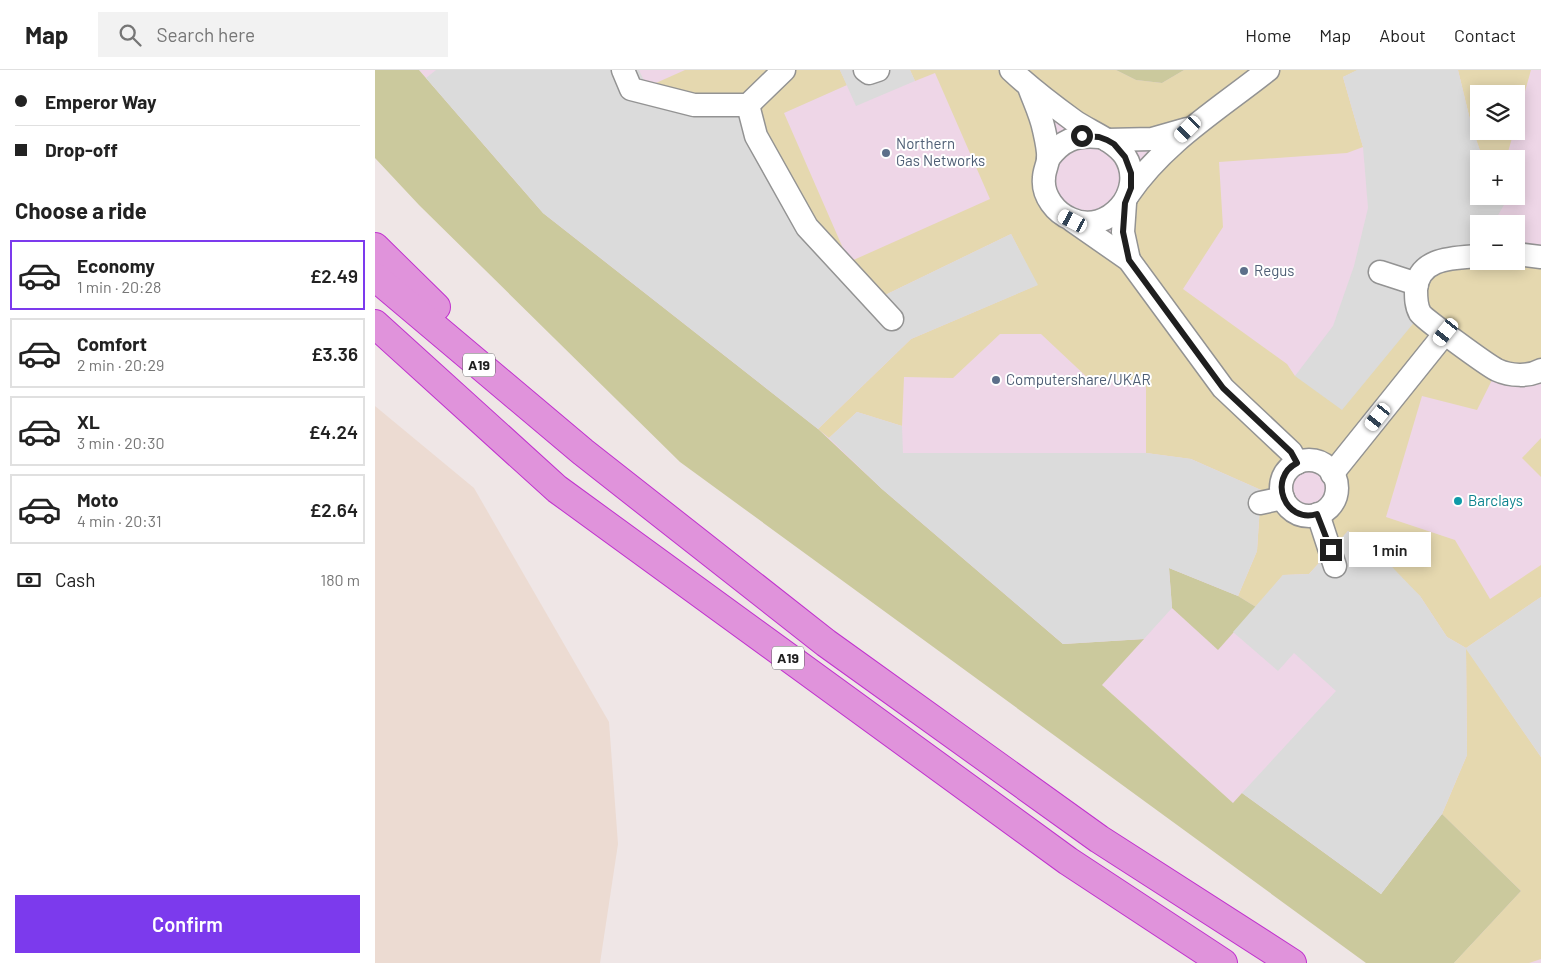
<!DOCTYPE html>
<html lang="en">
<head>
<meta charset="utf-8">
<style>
	body { margin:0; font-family:Barlow,sans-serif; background:#f2f2f2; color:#222; height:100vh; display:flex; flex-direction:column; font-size:19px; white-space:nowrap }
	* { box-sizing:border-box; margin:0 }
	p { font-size:16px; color:#767676 }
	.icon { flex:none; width:28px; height:28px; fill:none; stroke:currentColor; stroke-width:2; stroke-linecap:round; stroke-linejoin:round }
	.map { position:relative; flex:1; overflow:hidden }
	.details { display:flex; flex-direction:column; background:#fff; width:375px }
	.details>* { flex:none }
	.guide { display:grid; align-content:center; height:110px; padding:0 15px; background:#fff }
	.tools { position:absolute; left:1095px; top:15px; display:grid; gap:10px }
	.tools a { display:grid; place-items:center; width:55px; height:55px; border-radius:0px; background:#fff; box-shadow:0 2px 12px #0003; font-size:25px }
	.end { position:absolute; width:22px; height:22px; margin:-11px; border:6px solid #1f1f1f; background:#fff; box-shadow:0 0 0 2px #fff }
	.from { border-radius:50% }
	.bubble { position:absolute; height:35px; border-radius:0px; background:#fff; box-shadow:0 2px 12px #0003; font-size:16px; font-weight:600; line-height:35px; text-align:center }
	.car { position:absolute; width:15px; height:30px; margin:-15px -8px; border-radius:6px; box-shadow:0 0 4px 1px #0007; background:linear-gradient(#fff 24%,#345 0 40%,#fff 0 76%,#345 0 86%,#fff 0) }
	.guide b { display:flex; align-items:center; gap:18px; height:48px; font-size:19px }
	.guide b+b { border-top:1px solid #e0e0e0 }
	.guide i { width:12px; height:12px; background:#222 }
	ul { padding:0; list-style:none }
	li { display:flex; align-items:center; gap:15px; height:70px; margin:0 10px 8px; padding:0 5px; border:2px solid #e0e0e0; border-radius:0px }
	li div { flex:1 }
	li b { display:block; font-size:19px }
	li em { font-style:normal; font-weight:600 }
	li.current { border-color:#7c3aed }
	li>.icon { width:45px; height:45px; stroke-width:1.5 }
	h2 { padding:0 15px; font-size:22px; line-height:60px }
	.pay { display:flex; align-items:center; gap:12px; height:55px; padding:0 15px; font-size:19px }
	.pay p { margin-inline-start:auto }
	.action { display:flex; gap:10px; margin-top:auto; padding:10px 15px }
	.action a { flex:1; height:58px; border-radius:0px; background:#7c3aed; color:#fff; font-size:20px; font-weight:600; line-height:58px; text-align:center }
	header { display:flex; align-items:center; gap:30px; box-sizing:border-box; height:70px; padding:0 25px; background:#fff; border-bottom:1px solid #e0e0e0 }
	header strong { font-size:24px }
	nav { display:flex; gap:28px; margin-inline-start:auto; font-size:18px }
	.search { width:350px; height:45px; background:#f2f2f2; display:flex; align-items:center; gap:12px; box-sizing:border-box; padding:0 18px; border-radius:0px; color:#767676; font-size:19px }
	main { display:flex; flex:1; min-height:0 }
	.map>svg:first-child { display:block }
	.commercial { fill:#eed6e7; fill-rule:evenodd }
	.farmland { fill:#ecdbd2 }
	.grass { fill:#e5d8af; fill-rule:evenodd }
	.forest { fill:#cbc99d }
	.parking { fill:#dbdbdb }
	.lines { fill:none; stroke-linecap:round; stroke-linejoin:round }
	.minor-casing { stroke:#939393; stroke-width:25 }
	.highway-casing { stroke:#c032ce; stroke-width:30 }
	.minor { stroke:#fff; stroke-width:22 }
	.highway { stroke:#e093db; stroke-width:28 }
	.route { stroke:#1f1f1f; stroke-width:6 }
	.service-dot { fill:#5c6f8a; stroke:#fff; stroke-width:2 }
	.culture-dot { fill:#0f9aa8; stroke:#fff; stroke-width:2 }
	.labels { text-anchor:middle; stroke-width:4; stroke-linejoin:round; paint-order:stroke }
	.shield { fill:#fff; stroke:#626262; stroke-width:1 }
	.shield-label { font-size:14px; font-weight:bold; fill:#1f1f1f }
	.service-label { font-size:15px; fill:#4e5e75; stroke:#fff; text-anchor:start }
	.culture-label { font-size:15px; fill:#0d838f; stroke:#fff; text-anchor:start }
</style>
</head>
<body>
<header>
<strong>Map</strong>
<div class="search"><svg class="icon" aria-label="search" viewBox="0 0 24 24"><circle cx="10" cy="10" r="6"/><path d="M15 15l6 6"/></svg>Search here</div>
<nav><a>Home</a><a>Map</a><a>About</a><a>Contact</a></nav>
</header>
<main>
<section class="details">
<div class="guide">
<b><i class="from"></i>Emperor Way</b>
<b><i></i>Drop-off</b>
</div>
<h2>Choose a ride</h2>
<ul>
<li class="current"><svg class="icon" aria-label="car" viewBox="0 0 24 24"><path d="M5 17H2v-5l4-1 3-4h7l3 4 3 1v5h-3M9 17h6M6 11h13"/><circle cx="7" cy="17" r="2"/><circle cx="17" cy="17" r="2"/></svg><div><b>Economy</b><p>1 min · 20:28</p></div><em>£2.49</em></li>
<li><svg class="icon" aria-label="car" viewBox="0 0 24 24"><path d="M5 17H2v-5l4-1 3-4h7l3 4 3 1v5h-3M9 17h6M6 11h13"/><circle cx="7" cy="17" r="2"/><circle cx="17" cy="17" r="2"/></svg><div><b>Comfort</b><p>2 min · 20:29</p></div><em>£3.36</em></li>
<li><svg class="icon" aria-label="car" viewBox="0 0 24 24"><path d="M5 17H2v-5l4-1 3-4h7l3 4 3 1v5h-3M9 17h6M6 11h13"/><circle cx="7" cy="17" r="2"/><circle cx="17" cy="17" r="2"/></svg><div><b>XL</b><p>3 min · 20:30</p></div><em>£4.24</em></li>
<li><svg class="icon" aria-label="car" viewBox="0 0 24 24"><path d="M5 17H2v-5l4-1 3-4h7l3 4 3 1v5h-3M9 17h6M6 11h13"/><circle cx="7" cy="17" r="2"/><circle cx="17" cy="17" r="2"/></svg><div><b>Moto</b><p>4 min · 20:31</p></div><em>£2.64</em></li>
</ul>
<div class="pay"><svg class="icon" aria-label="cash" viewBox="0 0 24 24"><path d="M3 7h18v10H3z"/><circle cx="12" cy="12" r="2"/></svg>Cash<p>180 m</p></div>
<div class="action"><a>Confirm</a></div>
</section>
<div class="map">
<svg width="1166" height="893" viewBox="0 0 1166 893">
	<rect width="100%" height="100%" fill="#efe6e6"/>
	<!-- commercial -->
	<path class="commercial" d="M44 0H1166V893H1127L858 734 727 615 168 143ZM1104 24H1141V61H1104ZM1104 89H1141V126H1104ZM1104 154H1141V191H1104Z"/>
	<!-- farmland -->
	<path class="farmland" d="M0 336 99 418 234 652 243 774 225 893H0Z"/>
	<!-- grass -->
	<g class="grass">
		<path d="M310 0H465L472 15 409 43 474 192 615 129 560 3 540 11 535 0H741L761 10 787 13 809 0H983L968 7 988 77 972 83 844 92 848 157 808 219 912 294 920 306 1047 202 1104 191H1141L1166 187V300H1122L1102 340 1047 326 1011 447 1080 470 1115 529 1166 495V527L1091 578 1166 687V889L1154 893H1079L1146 821 1067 744 1092 685 1091 578 1072 567 1045 526 973 461 934 504 908 505 881 537 863 526 882 481 886 420 816 389 771 383V310H715L666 264H625L578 308 529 307 527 356 482 342 454 368 443 359 536 269 662 215 636 164 506 227 451 167 352 28 272 17ZM654 18 732 70 812 60 750 133 753 190 671 123ZM934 390C953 393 967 409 959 428 956 435 949 441 943 444 908 457 888 397 934 390Z"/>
		<path d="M1083 0H1156L1141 53V24H1104V61H1139L1131 89H1108L1097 58Z"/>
		<path d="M1166 368V407L1147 388Z"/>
	</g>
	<!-- forest -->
	<g class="forest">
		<path d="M0 0H44L168 143 443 359 507 419 688 574 769 569 727 615 858 733 867 723 1006 824 1067 744 1146 821 1079 893H991L305 392 44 135 0 88Z"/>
		<path d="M741 0H809L787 13 761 10Z"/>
		<path d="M794 498 863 526 881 537 843 580 797 538Z"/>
	</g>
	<!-- parking -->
	<g class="parking">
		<path d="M61 0H264L272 17 383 42 397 74 435 145 506 227 636 164 663 215 536 269 443 359 168 143 51 8Z"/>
		<path d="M465 0H535L540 11 481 36Z"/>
		<path d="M982 0H1083L1097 58 1108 89H1104V126H1134L1118 154H1104V180L1055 195 1046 244 967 340 920 306 958 256 979 196 993 138 988 77 968 7Z"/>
		<path d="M482 342 527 356 528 383H771L816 389 886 420 882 481 863 526 794 498 797 538 769 569 688 574 507 419 454 368Z"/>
		<path d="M973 461 996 475 1045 526 1072 567 1091 578 1166 527V687L1091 579 1092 685 1067 744 1006 824 867 723 961 621 919 583 903 601 858 562 908 505 934 504Z"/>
	</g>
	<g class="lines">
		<!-- minor casing -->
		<g class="minor-casing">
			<g id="minor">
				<path d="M248 0 256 19 319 35H373L409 0"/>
				<path d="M490 0 494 3 503 0"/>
				<path d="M636 0C655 18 676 34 698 50 713 61 739 70 750 86 772 121 733 166 696 149 681 143 667 126 669 108 669 102 672 96 673 90 674 81 671 69 669 60 666 45 659 31 654 17"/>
				<path d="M373 35 381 66 432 157 517 249"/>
				<path d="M732 70 777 69 812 59"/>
				<path d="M673 89C687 70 700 65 724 67"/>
				<path d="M753 125C789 72 844 39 893 0"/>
				<path d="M750 133 748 162 754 190"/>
				<path d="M698 151 754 190 848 318 916 382 922 393"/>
				<path d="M1141 184 1166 187"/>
				<path d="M1104 186C1079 188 1043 187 1041 220 1041 228 1041 236 1045 243 1049 249 1112 295 1122 300 1135 306 1154 307 1166 300"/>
				<path d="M1005 202 1042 214"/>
				<circle cx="934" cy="418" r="28"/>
				<path d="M957 404 1071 262"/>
				<path d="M885 433 908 428"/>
				<path d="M943 444 960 496"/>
			</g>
		</g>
		<!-- highway casing -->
		<g class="highway-casing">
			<g id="highway">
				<path d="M0 177 61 237"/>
				<path d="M0 207 208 382 451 573 724 769 917 893"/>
				<path d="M0 254 182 419 693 791 848 893"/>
			</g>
		</g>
		<!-- minor -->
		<use href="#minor" class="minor"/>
		<!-- highway -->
		<use href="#highway" class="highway"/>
	</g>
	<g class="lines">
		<!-- route -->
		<path class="route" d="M707 66 724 67 732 70 739 74 750 87 756 103V118L750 133 748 162 754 190 848 318 916 382 922 393C892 408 910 454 942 444L956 480"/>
	</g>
	<!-- markers -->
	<g class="service-dot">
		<circle cx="511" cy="83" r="5"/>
		<circle cx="869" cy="201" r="5"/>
		<circle cx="621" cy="310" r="5"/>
	</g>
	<circle class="culture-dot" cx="1083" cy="431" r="5"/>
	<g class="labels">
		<!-- shield labels -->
		<g class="shield">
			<rect x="88" y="283.5" width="32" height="23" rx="4"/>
			<rect x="397" y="576.5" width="32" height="23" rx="4"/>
		</g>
		<g class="shield-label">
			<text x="104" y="300">A19</text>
			<text x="413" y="593">A19</text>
		</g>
		<!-- service labels -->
		<g class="service-label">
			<text x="521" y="79">Northern<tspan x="521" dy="17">Gas Networks</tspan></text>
			<text x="879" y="206">Regus</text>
			<text x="631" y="315">Computershare/UKAR</text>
		</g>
		<!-- culture labels -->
		<g class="culture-label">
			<text x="1093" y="436">Barclays</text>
		</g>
	</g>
</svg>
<div class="tools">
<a><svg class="icon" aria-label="layers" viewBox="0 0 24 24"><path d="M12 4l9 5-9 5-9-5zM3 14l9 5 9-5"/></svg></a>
<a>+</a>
<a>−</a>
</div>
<i class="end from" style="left:707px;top:66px"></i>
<i class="end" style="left:956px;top:480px"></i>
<div class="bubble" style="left:974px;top:462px;width:82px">1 min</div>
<i class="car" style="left:813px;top:59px;rotate:225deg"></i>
<i class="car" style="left:698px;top:151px;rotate:297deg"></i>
<i class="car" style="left:1071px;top:262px;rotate:219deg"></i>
<i class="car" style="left:1003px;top:347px;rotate:219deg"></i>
</div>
</main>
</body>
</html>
